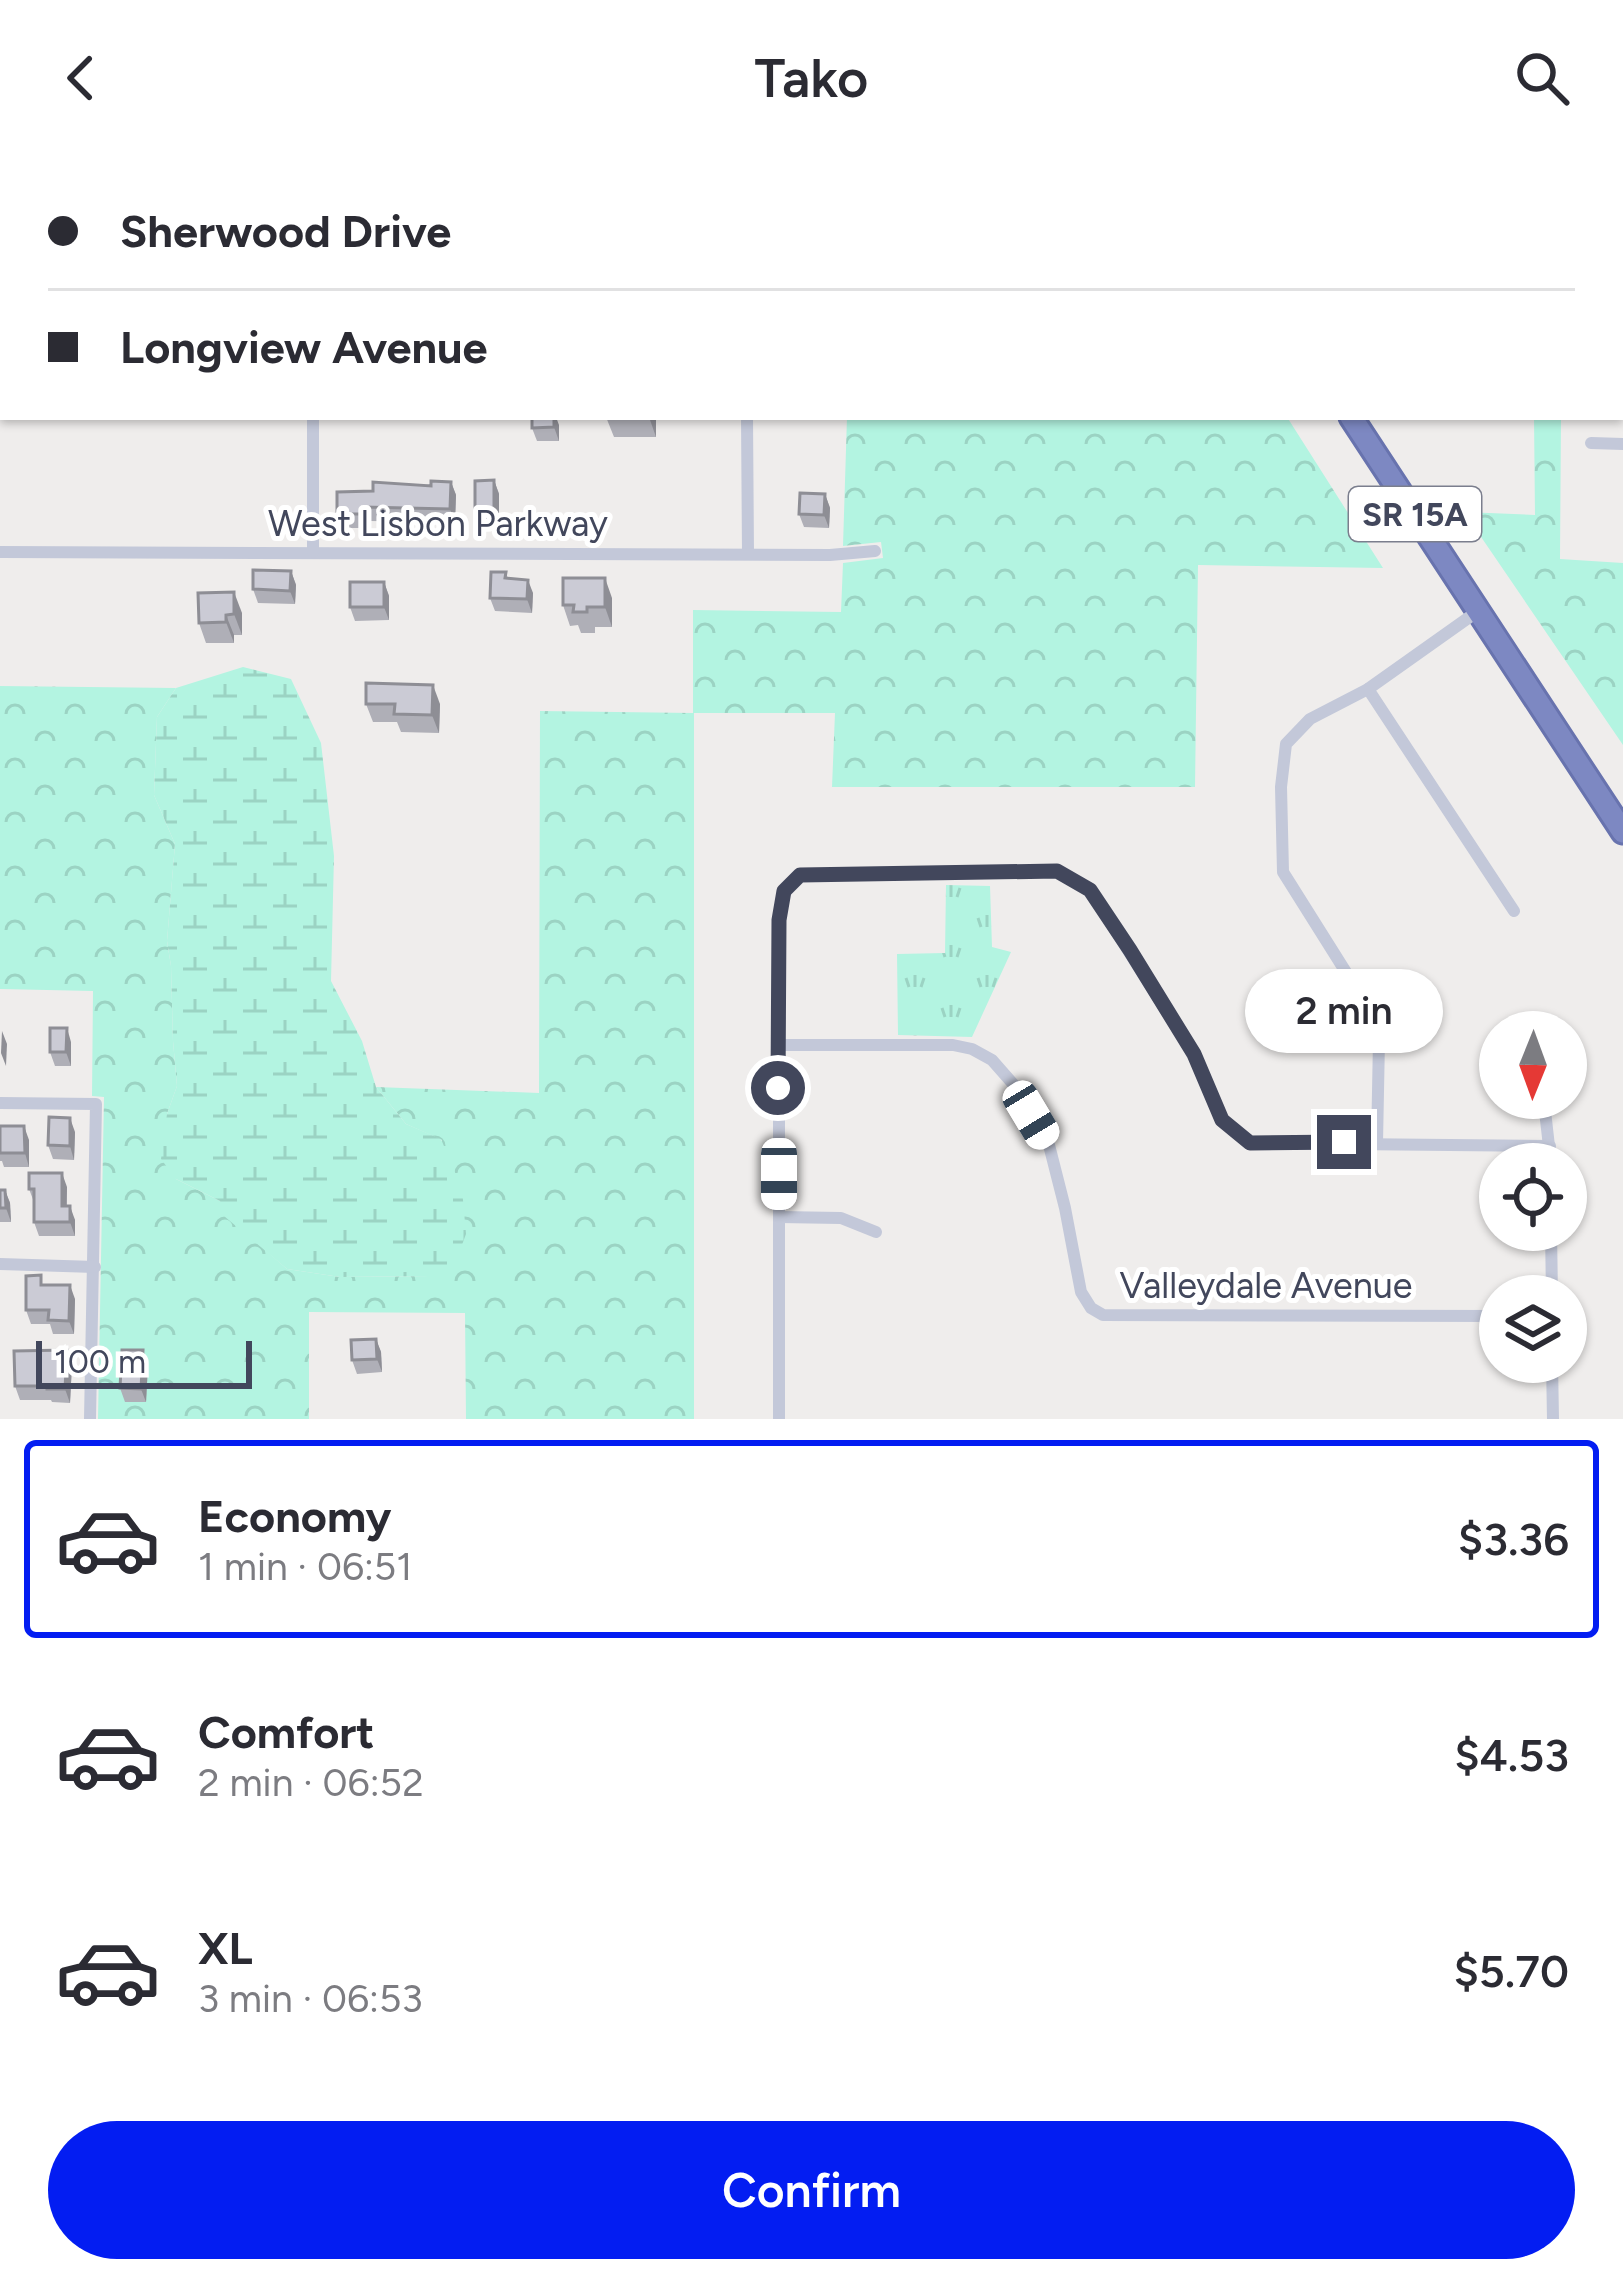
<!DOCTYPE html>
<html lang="en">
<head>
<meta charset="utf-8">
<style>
	body { margin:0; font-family:Figtree,sans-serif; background:#f2f2f3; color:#2b2b33; height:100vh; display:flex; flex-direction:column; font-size:45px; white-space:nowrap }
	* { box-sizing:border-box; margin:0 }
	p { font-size:39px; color:#7c7c81 }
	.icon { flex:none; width:66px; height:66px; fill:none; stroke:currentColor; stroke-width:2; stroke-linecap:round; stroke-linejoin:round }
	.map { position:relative; height:1263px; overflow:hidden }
	.sheet { display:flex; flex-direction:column; background:#fff; flex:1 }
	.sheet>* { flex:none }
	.banner { position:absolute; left:0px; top:0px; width:1623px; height:264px; box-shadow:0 3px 9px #0004; display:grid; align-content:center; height:264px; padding:0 48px; background:#fff }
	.needle { width:78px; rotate:181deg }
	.buttons { position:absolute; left:1479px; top:855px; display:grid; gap:24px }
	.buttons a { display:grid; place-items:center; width:108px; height:108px; border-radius:50%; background:#fff; box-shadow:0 3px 9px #0004; font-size:60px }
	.scale { position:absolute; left:36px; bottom:30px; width:216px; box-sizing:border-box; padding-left:12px; border:6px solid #42475c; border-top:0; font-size:33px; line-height:42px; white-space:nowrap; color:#42475c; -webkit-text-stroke:9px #fff; paint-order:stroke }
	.end { position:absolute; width:54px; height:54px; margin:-27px; border:15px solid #42475c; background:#fff; box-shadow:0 0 0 6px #fff }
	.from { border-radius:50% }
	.bubble { position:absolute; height:84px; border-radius:42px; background:#fff; box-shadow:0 3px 9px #0004; font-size:39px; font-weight:600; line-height:84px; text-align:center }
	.car { position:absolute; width:36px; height:72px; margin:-36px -18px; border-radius:15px; box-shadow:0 0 9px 3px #0007; background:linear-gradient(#fff 24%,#345 0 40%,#fff 0 76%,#345 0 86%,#fff 0) }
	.banner b { display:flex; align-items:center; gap:42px; height:114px; font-size:45px }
	.banner b+b { border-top:3px solid #e1e1e2 }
	.banner i { width:30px; height:30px; background:#2b2b33 }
	ul { padding:21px 0 0; list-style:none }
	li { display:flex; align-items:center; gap:36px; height:198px; margin:0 24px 18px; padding:0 24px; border:6px solid transparent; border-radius:12px }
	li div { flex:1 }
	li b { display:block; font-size:45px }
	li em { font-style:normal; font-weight:600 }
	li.active { border-color:#031df2 }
	li>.icon { width:108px; height:108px; stroke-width:1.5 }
	.cta { display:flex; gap:24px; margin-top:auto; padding:24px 48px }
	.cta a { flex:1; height:138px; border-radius:72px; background:#031df2; color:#fff; font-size:48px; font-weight:600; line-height:138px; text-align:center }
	header { display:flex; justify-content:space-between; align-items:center; height:156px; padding:0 48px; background:#fff; font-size:54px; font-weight:600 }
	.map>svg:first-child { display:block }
	.forest { fill:url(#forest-crowns) }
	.wetland { fill:url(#wetland-marsh) }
	.park { fill:url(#park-tufts) }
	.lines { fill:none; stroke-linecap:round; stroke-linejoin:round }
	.highway-casing { stroke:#6873ae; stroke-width:27 }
	.street { stroke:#c3c8d9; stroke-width:12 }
	.highway { stroke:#7d88c2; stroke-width:21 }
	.wall { fill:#afafb7 }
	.shaded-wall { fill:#8e8e95 }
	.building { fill:#cbcbd5; stroke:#8e8e95; stroke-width:3 }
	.route { stroke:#42475c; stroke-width:15 }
	.labels { text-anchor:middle; stroke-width:10; stroke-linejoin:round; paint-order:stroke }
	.shield { fill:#fff; stroke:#7b7e8d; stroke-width:3 }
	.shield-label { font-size:33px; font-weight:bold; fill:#42475c }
	.street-label { font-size:36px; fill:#42475c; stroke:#fff }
</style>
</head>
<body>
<header><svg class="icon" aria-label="back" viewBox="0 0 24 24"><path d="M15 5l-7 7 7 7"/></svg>Tako<svg class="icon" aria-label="search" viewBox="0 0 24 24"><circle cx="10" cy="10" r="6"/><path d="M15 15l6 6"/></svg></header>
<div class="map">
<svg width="1623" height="1263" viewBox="0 0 1623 1263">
	<defs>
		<pattern id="forest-crowns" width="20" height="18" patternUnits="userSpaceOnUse" patternTransform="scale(3)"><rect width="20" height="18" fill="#b3f4e1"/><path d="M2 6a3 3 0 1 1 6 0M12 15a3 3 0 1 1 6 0" fill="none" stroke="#9bd3c3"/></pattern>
		<pattern id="wetland-marsh" width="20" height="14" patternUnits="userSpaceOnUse" patternTransform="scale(3)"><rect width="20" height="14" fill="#b3f4e1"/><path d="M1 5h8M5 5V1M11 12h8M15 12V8" fill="none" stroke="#9bd3c3"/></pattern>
		<pattern id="park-tufts" width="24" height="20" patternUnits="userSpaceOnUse" patternTransform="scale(3)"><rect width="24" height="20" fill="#b3f4e1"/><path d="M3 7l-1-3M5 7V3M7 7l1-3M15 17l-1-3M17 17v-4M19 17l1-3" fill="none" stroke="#9bd3c3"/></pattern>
	</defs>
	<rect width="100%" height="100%" fill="#efedec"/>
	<!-- forest -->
	<g class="forest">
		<path d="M755 0H1120L1122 3H755Z"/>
		<path d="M1227 0H1563V3H1230Z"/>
		<path d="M847 261H1287L1383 412 1198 409 1195 631H832L835 557H694V1263H466L465 1157 309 1156V1263H98L104 941 92 940 93 835 0 833V530L176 532 157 561 154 639 175 688 167 785 171 810 173 885 177 930 167 958 176 1023 220 1045 255 1085 287 1113 340 1121 430 1120 442 984 406 968 376 931 539 937 540 555 693 557V454L841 456 843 407 883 402 881 386 843 390Z"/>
		<path d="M1534 261H1561L1560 403 1623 407V589L1464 356 1535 359Z"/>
	</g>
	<!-- wetland -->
	<path class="wetland" d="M243 511 291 523 321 587 334 700 331 825 362 885 376 931 406 968 441 983 462 1033 466 1078 456 1105 430 1120 340 1121 287 1113 224 1060 220 1045 176 1023 161 1003 167 958 177 930 173 885 171 810 167 785 175 688 154 639 157 561 176 532Z"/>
	<!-- park -->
	<path class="park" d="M946 729 990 730 992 791 1011 796 972 881 898 879 897 798 945 797Z"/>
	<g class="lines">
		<!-- highway casing -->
		<g class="highway-casing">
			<g id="highway">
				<path d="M1180 0 1182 3"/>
				<path d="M1351 261 1623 676"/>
			</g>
		</g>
		<!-- street -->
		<g class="street">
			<path d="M313 3V0"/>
			<path d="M747 3V0"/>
			<path d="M747 261 748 398"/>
			<path d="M1591 287 1623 288"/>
			<path d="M0 396 830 399 875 395"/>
			<path d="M313 396V261"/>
			<path d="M1368 533 1514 755"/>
			<path d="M778 889H953L972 893 992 904 1014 929 1049 989 1065 1052 1081 1136 1091 1152 1103 1159 1500 1160"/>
			<path d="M0 947 96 948 90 1263"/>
			<path d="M1545 955 1551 1008"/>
			<path d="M1377 987 1379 884 1371 856 1283 716 1281 631 1286 588 1310 563 1368 533 1478 455"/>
			<path d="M779 1061 841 1062 876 1076"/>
			<path d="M1551 1074 1552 1140"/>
			<path d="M0 1108 95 1111"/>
			<path d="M1552 1206 1553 1263"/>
			<path d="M779 1263V764L783 735 800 719 1057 715 1090 734 1194 899 1222 964 1250 987 1550 990"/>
		</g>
		<!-- highway -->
		<use href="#highway" class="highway"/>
	</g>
	<!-- wall -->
	<g class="wall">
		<path d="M606 261H656V281H614Z"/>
		<path d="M559 269V285H537L532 272Z"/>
		<path d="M494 324 499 338V365H480L475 352Z"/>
		<path d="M451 326 456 339 455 366 369 365V372H342L337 358 373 335Z"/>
		<path d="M825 338 830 352 829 372 804 371 799 358Z"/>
		<path d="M291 415 296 429 295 448 258 447 253 433Z"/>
		<path d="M506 416 508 423 533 437 532 457 495 455 490 442Z"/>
		<path d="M384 426 389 440V464L355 465 350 451Z"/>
		<path d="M198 437 242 457V479H234V487H206L199 467Z"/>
		<path d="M612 442V471H595V477H581L578 469 570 470 563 449Z"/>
		<path d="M366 548H440L439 577 401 576 397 566H373Z"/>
		<path d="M71 886V910H55L50 896Z"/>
		<path d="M0 970 29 984V1011H4L2 1005H0Z"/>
		<path d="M75 976 74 1004 53 1003 48 989Z"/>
		<path d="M67 1031V1050L75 1064V1080H39L34 1066V1046L29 1033Z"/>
		<path d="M0 1034H5L10 1047 11 1066H0Z"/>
		<path d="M44 1129 75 1143 74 1178H53L50 1168H31L26 1154Z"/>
		<path d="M376 1183 381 1196 382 1216 357 1218 352 1204Z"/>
		<path d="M67 1194 72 1208 70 1247 52 1246 51 1244H20L15 1230Z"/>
		<path d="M148 1208 146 1246H125L120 1232Z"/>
	</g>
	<!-- shaded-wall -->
	<g class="shaded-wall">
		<path d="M554 261H556L559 269V285L554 271Z"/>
		<path d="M649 261H656V281Z"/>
		<path d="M494 324 499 338V365L494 352Z"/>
		<path d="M451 326 456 339 455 366 450 353Z"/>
		<path d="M825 338 830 352 829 372 824 359Z"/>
		<path d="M291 415 296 429 295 448 290 435Z"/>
		<path d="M605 422 612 442V471L605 451Z"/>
		<path d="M528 424 533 437 532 457 527 443Z"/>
		<path d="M384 426 389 440V464L384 451Z"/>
		<path d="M234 436 242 457V479L234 458Z"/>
		<path d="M226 459 234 479V487L226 466Z"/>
		<path d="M433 529 440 548 439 577 432 559Z"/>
		<path d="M67 872 71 886V910L66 896Z"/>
		<path d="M2 875 7 888 6 910 1 897Z"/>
		<path d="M70 962 75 976 74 1004 70 990Z"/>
		<path d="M24 970 29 984V1011L25 997Z"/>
		<path d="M62 1017 67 1031 66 1064 62 1050Z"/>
		<path d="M5 1034 10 1047 11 1066 6 1052Z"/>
		<path d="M70 1050 75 1064V1080L70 1066Z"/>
		<path d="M70 1129 75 1143 74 1178 69 1165Z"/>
		<path d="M376 1183 381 1196 382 1216 377 1203Z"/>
		<path d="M67 1194 72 1208 70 1247 65 1233Z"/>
		<path d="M143 1194 148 1208 146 1246 141 1233Z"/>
	</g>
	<!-- building -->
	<g class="building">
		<rect x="8" y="0" width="18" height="3"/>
		<path d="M568 0H601L605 3H566Z"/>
		<rect x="0" y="41" width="3" height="90"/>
		<path d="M532 261H554V271L532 272Z"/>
		<path d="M494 324V352H475V325Z"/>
		<path d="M431 325 451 326 450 353 364 351V358H337V336L373 335V326L431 330Z"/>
		<path d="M800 337 825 338 824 359 799 358Z"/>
		<path d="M253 414 291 415 290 435 253 433Z"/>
		<path d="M491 416H506L505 422 528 424 527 443 490 442Z"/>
		<path d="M563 422H605V451H587V456H573L574 449H563Z"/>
		<rect x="350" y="426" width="34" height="25"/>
		<path d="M234 436V458L226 459V466L199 467 198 437Z"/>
		<path d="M366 527 433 529 432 559 394 558 395 548H366Z"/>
		<path d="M50 872H67L66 896H50Z"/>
		<path d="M49 961 70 962V990L48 989Z"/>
		<path d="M0 970H24L25 997H0Z"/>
		<path d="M29 1017H62V1050H70V1066H34V1033H29Z"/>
		<path d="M0 1034H5L6 1052H0Z"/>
		<path d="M41 1119V1129H70L69 1165 48 1164 49 1154H26V1120Z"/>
		<path d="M376 1183 377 1203 352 1204 351 1184Z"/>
		<path d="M67 1194 65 1233H47V1230H15L14 1195Z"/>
		<path d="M122 1194H143L141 1233 120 1232Z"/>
	</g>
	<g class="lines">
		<!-- route -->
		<path class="route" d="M778 932 779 764 784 735 800 719 1057 715 1090 734 1130 794 1194 898 1222 964 1250 987 1344 986"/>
	</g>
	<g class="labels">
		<!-- shield labels -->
		<rect class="shield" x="1349" y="331" width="132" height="54" rx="9"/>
		<g class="shield-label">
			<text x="1415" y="370">SR 15A</text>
		</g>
		<!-- street labels -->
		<g class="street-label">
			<text x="438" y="380">West Lisbon Parkway</text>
			<text x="1266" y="1142">Valleydale Avenue</text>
		</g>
	</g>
</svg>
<div class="buttons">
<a><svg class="needle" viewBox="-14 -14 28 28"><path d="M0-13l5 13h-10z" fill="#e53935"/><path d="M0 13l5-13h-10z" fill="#7c7c81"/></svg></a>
<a><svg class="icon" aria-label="locate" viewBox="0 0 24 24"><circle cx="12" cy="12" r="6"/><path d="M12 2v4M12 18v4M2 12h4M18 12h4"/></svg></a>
<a><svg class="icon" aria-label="layers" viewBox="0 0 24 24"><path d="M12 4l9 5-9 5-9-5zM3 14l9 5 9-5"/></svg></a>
</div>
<div class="scale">100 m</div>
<i class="end from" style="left:778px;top:932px"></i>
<i class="end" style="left:1344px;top:986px"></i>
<div class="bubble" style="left:1245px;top:813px;width:198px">2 min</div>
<i class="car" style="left:1031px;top:959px;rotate:149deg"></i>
<i class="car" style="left:779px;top:1018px;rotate:180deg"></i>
<div class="banner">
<b><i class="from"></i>Sherwood Drive</b>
<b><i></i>Longview Avenue</b>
</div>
</div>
<section class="sheet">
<ul>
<li class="active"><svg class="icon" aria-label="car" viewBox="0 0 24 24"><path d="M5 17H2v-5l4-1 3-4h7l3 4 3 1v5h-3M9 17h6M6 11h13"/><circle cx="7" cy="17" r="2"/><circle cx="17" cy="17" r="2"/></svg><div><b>Economy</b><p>1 min · 06:51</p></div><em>$3.36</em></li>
<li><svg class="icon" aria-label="car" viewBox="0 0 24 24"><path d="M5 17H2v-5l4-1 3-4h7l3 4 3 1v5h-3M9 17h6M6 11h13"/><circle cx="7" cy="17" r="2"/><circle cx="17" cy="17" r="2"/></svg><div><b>Comfort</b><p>2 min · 06:52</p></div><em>$4.53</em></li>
<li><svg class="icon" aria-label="car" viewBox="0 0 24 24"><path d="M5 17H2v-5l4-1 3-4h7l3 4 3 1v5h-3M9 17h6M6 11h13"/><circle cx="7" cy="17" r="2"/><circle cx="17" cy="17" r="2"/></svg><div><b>XL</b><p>3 min · 06:53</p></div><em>$5.70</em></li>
</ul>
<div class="cta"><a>Confirm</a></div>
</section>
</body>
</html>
